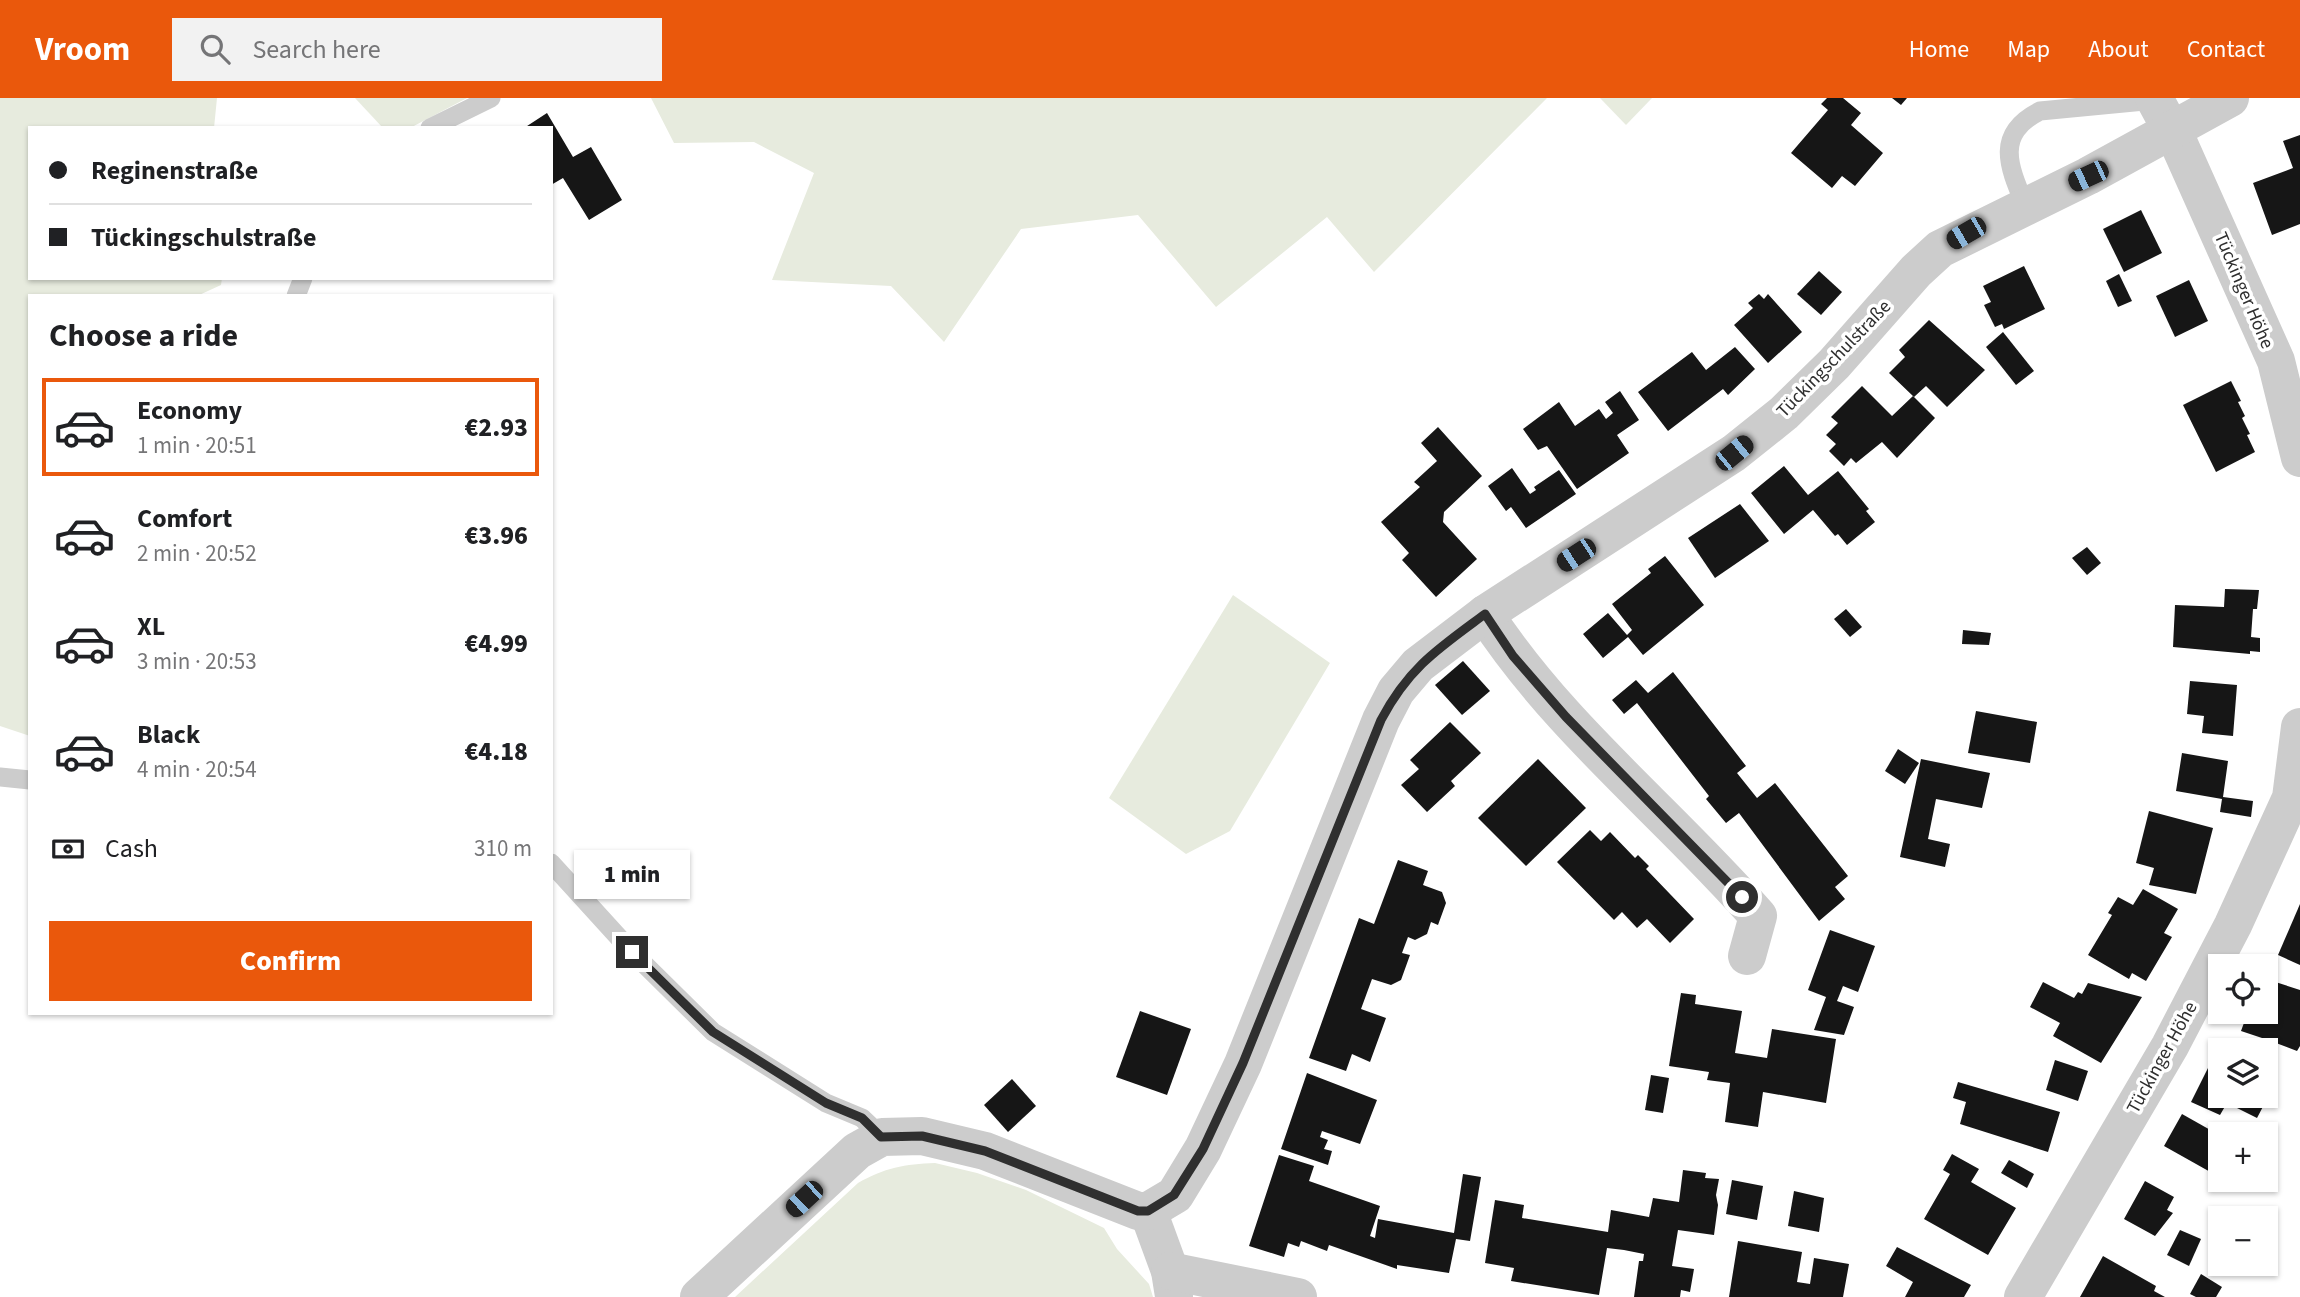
<!DOCTYPE html>
<html lang="en">
<head>
<meta charset="utf-8">
<style>
	body { margin:0; font-family:"Source Sans 3",sans-serif; background:#f2f2f2; color:#202124; height:100vh; display:flex; flex-direction:column; font-size:26px; white-space:nowrap }
	* { box-sizing:border-box; margin:0 }
	p { font-size:23px; color:#757577 }
	.icon { flex:none; width:38px; height:38px; fill:none; stroke:currentColor; stroke-width:2; stroke-linecap:round; stroke-linejoin:round }
	.map { position:relative; flex:1; overflow:hidden }
	.details { position:absolute; left:28px; top:196px; width:525px; height:721px; display:flex; flex-direction:column; background:#fff; border-radius:0px; box-shadow:0 2px 5px #0004 }
	.details>* { flex:none }
	.guide { position:absolute; left:28px; top:28px; width:525px; height:154px; border-radius:0px; box-shadow:0 2px 5px #0004; display:grid; align-content:center; height:154px; padding:0 21px; background:#fff }
	.tools { position:absolute; left:2208px; top:856px; display:grid; gap:14px }
	.tools a { display:grid; place-items:center; width:70px; height:70px; border-radius:0px; background:#fff; box-shadow:0 2px 5px #0004; font-size:35px }
	.end { position:absolute; width:32px; height:32px; margin:-16px; border:9px solid #2f2f2f; background:#fff; box-shadow:0 0 0 4px #fff }
	.from { border-radius:50% }
	.bubble { position:absolute; height:49px; border-radius:0px; background:#fff; box-shadow:0 2px 5px #0004; font-size:23px; font-weight:800; line-height:49px; text-align:center }
	.car { position:absolute; width:21px; height:42px; margin:-21px -10px; border-radius:9px; box-shadow:0 0 5px 2px #0007; background:linear-gradient(#222 24%,#8ab4d8 0 40%,#222 0 76%,#8ab4d8 0 86%,#222 0) }
	.guide b { display:flex; align-items:center; gap:24px; height:66px; font-size:26px }
	.guide b+b { border-top:2px solid #e0e0e0 }
	.guide i { width:18px; height:18px; background:#202124 }
	ul { padding:0; list-style:none }
	li { display:flex; align-items:center; gap:21px; height:98px; margin:0 14px 10px; padding:0 7px; border:4px solid transparent; border-radius:0px }
	li div { flex:1 }
	li b { display:block; font-size:26px }
	li em { font-style:normal; font-weight:800 }
	li.current { border-color:#ea580c }
	li>.icon { width:63px; height:63px; stroke-width:1.5 }
	h2 { padding:0 21px; font-size:32px; line-height:84px }
	.pay { display:flex; align-items:center; gap:18px; height:77px; padding:0 21px; font-size:26px }
	.pay p { margin-inline-start:auto }
	.cta { display:flex; gap:14px; margin-top:auto; padding:14px 21px }
	.cta a { flex:1; height:80px; border-radius:0px; background:#ea580c; color:#fff; font-size:28px; font-weight:800; line-height:80px; text-align:center }
	header { display:flex; align-items:center; gap:42px; box-sizing:border-box; height:98px; padding:0 35px; background:#ea580c; color:#fff }
	header strong { font-size:33px }
	nav { display:flex; gap:38px; margin-inline-start:auto; font-size:24px }
	.search { width:490px; height:63px; background:#f2f2f2; display:flex; align-items:center; gap:18px; box-sizing:border-box; padding:0 24px; border-radius:0px; color:#757577; font-size:26px }
	.map>svg:first-child { display:block }
	.green { fill:#e7ebde }
	.building { fill:#161616 }
	.lines { fill:none; stroke-linecap:round; stroke-linejoin:round }
	.service { stroke:#ccc; stroke-width:19 }
	.minor { stroke:#ccc; stroke-width:38 }
	.route { stroke:#2f2f2f; stroke-width:9 }
	.labels { text-anchor:middle; stroke-width:7; stroke-linejoin:round; paint-order:stroke }
	.street-label { font-size:19px; fill:#2f2f2f; stroke:#fff }
</style>
</head>
<body>
<header>
<strong>Vroom</strong>
<div class="search"><svg class="icon" aria-label="search" viewBox="0 0 24 24"><circle cx="10" cy="10" r="6"/><path d="M15 15l6 6"/></svg>Search here</div>
<nav><a>Home</a><a>Map</a><a>About</a><a>Contact</a></nav>
</header>
<div class="map">
<svg width="2300" height="1199" viewBox="0 0 2300 1199">
	<rect width="100%" height="100%" fill="#fff"/>
	<!-- green -->
	<g class="green">
		<path d="M0 0H217L214 30H30V180H222L221 187 197 198H30V638L0 628Z"/>
		<path d="M355 0H467L410 30H383Z"/>
		<path d="M651 0H1547L1374 174 1327 119 1216 209 1138 117 1021 131 944 244 891 188 772 182 814 75 754 44 674 45Z"/>
		<path d="M1600 0H1652L1626 27Z"/>
		<path d="M1233 497 1330 565 1230 733 1186 756 1109 700Z"/>
		<path d="M935 1065 977 1075 1026 1092 1104 1130 1117 1151 1149 1186 1153 1199H735L858 1085C884 1070 905 1066 935 1065Z"/>
	</g>
	<!-- building -->
	<g class="building">
		<path d="M1827 0H1843L1861 15 1851 27 1883 55 1855 88 1842 78 1832 90 1791 55 1828 12 1821 6Z"/>
		<path d="M1892 0H1907L1901 7Z"/>
		<path d="M547 15 573 59 591 49 622 102 589 122 563 80 551 87V30H524Z"/>
		<path d="M2300 37V126L2272 137 2253 85 2293 70 2283 43Z"/>
		<path d="M2141 112 2162 155 2124 174 2103 131Z"/>
		<path d="M2024 168 2045 211 2004 231 2002 226 1995 229 1984 207 1991 204 1983 188Z"/>
		<path d="M1819 173 1842 194 1821 217 1797 196Z"/>
		<path d="M2119 176 2132 203 2118 209 2106 183Z"/>
		<path d="M2189 182 2208 223 2175 239 2156 198Z"/>
		<path d="M1759 196 1764 201 1768 196 1802 234 1768 265 1734 227 1753 210 1748 205Z"/>
		<path d="M1929 222 1985 272 1947 309 1926 288 1914 299 1889 275 1905 259 1899 252Z"/>
		<path d="M2003 234 2034 273 2016 287 1986 249Z"/>
		<path d="M1735 249 1755 271 1728 297 1723 291 1668 333 1638 294 1692 254 1706 272Z"/>
		<path d="M2231 283 2241 303 2238 304 2245 318 2242 320 2250 336 2247 337 2255 354 2216 374 2183 307Z"/>
		<path d="M1862 288 1892 318 1913 298 1935 320 1897 360 1882 344 1856 365 1851 360 1844 368 1829 353 1836 346 1826 337 1838 325 1831 319Z"/>
		<path d="M1620 293 1639 322 1617 337 1629 355 1577 391 1547 348 1538 352 1523 331 1559 304 1575 328 1599 311 1606 321 1613 315 1605 304Z"/>
		<path d="M1438 329 1482 378 1444 414 1443 424 1477 461 1436 499 1402 462 1409 455 1381 424 1420 389 1414 384 1437 363 1421 345Z"/>
		<path d="M1784 368 1808 397 1838 373 1869 411 1866 413 1875 424 1847 447 1838 436 1835 438 1813 412 1784 436 1751 395Z"/>
		<path d="M1512 370 1530 396 1536 392 1534 389 1559 372 1576 396 1526 430 1511 409 1506 413 1488 388Z"/>
		<path d="M1740 406 1769 443 1715 480 1688 440Z"/>
		<path d="M2087 449 2101 465 2087 477 2072 460Z"/>
		<path d="M1665 458 1704 507 1643 557 1628 539 1603 560 1583 536 1608 515 1627 537 1632 532 1612 506 1651 475 1648 471Z"/>
		<path d="M2225 491 2259 492 2257 511H2253L2251 539 2260 540V554L2250 553V556L2173 549 2175 507 2224 509Z"/>
		<path d="M1846 511 1862 529 1850 539 1834 521Z"/>
		<path d="M1963 532 1991 535 1989 547 1962 546Z"/>
		<path d="M1463 563 1490 593 1462 617 1435 587Z"/>
		<path d="M1673 574 1746 668 1737 675 1757 700 1775 685 1848 778 1835 789 1845 801 1819 823 1739 715 1726 725 1706 701 1709 698 1637 605 1624 616 1612 602 1636 582 1648 595Z"/>
		<path d="M2190 583 2237 587 2233 638 2202 635 2204 618 2187 616Z"/>
		<path d="M1976 613 2037 624 2030 665 1968 655Z"/>
		<path d="M1450 624 1481 655 1451 683 1455 688 1427 714 1401 687 1419 671 1410 662Z"/>
		<path d="M1898 651 1919 665 1905 686 1885 673Z"/>
		<path d="M2182 655 2228 663 2223 699 2253 703 2251 719 2220 714 2222 701 2176 693Z"/>
		<path d="M1538 661 1586 710 1526 768 1478 720Z"/>
		<path d="M1921 661 1990 675 1982 710 1936 701 1928 741 1950 746 1945 769 1900 759Z"/>
		<path d="M2149 713 2213 730 2196 796 2149 787 2154 770 2136 765Z"/>
		<path d="M1590 732 1601 743 1610 734 1635 760 1638 757 1649 768 1646 771 1694 821 1670 845 1647 821 1637 830 1622 814 1614 822 1557 764Z"/>
		<path d="M1398 762 1428 773 1423 787 1442 794 1446 805 1438 827 1431 824 1427 836 1415 842 1408 839 1402 855 1410 857 1401 882 1391 887 1372 881 1361 911 1386 920 1370 964 1352 956 1346 973 1309 960 1359 820 1374 826Z"/>
		<path d="M2143 791 2178 811 2164 835 2172 839 2146 883 2132 875 2129 881 2088 857 2112 817 2108 815 2118 799 2133 807Z"/>
		<path d="M2300 806V867L2278 857Z"/>
		<path d="M1830 832 1875 848 1858 894 1843 888 1837 903 1854 909 1844 937 1814 932 1826 899 1808 892Z"/>
		<path d="M2266 881 2300 892V948L2297 953 2276 945 2274 952 2260 947 2262 940 2241 933 2248 914H2266Z"/>
		<path d="M2043 884 2074 900 2078 894 2082 896 2088 885 2142 899 2101 965 2053 938 2060 925 2030 909Z"/>
		<path d="M1681 895 1696 897 1695 906 1742 913 1735 955 1767 960 1772 931 1836 941 1826 1005 1763 994 1758 1029 1725 1024 1730 985 1707 982 1709 974 1669 968Z"/>
		<path d="M1140 913 1191 931 1167 997 1116 979Z"/>
		<path d="M2215 956 2221 959V998H2266V974L2278 980 2257 1020 2227 1005 2220 1017 2191 1004Z"/>
		<path d="M2055 962 2088 973 2078 1003 2046 992Z"/>
		<path d="M1307 975 1377 1002 1360 1046 1322 1033 1320 1039 1328 1042 1324 1051 1332 1053 1328 1067 1281 1051Z"/>
		<path d="M1651 977 1669 980 1663 1015 1645 1012Z"/>
		<path d="M1012 981 1036 1008 1008 1034 984 1007Z"/>
		<path d="M1958 984 2060 1014 2048 1054 1960 1026 1966 1004 1953 1000Z"/>
		<path d="M2182 1016 2221 1038V1080L2164 1048Z"/>
		<path d="M1952 1056 1979 1071 1971 1084 2016 1110 1988 1157 1924 1121 1950 1076 1943 1072Z"/>
		<path d="M1279 1057 1314 1068 1309 1083 1380 1108 1370 1138 1375 1140 1378 1121 1454 1135 1463 1076 1481 1079 1470 1143 1456 1141 1449 1175 1397 1167V1171L1329 1147 1327 1153 1301 1143 1299 1149 1288 1145 1284 1159 1249 1148Z"/>
		<path d="M2009 1062 2034 1076 2027 1090 2001 1075Z"/>
		<path d="M1683 1072 1706 1075 1705 1080 1719 1081 1716 1097 1718 1107 1714 1137 1678 1132 1672 1168 1694 1171 1690 1194 1681 1192 1680 1199H1634L1639 1163H1643L1644 1156 1624 1152 1607 1150 1599 1197 1511 1183 1514 1170 1485 1165 1495 1102 1524 1107 1522 1120 1608 1134 1611 1112 1649 1119 1653 1100 1679 1104Z"/>
		<path d="M1732 1082 1763 1088 1757 1122 1726 1116Z"/>
		<path d="M2145 1083 2174 1099 2167 1112 2173 1115 2155 1138 2124 1121Z"/>
		<path d="M1794 1093 1824 1100 1819 1134 1788 1128Z"/>
		<path d="M2180 1132 2201 1141 2189 1168 2167 1157Z"/>
		<path d="M1738 1143 1802 1154 1797 1184 1810 1186 1814 1160 1849 1166 1843 1199H1729Z"/>
		<path d="M1897 1149 1971 1187 1964 1199H1905L1913 1184 1886 1168Z"/>
		<path d="M2103 1158 2156 1188 2154 1193 2165 1199H2080Z"/>
		<path d="M2201 1176 2222 1189 2216 1199H2196L2190 1196Z"/>
	</g>
	<g class="lines">
		<!-- service -->
		<g class="service">
			<path d="M430 30 491 0"/>
			<path d="M2025 107C2009 69 1994 36 2040 13L2155 2"/>
			<path d="M296 198 303 180"/>
			<path d="M0 679 30 682"/>
			<path d="M551 765 632 854 713 934 826 1005 862 1020 882 1039"/>
		</g>
		<!-- minor -->
		<g class="minor">
			<path d="M2154 0 2179 46 2276 263 2300 360"/>
			<path d="M1485 516C1559 630 1669 716 1758 818L1747 858"/>
			<path d="M1148 1113 1170 1173 1174 1198"/>
			<path d="M1170 1173 1298 1199"/>
			<path d="M699 1199 857 1053 882 1039 922 1038 985 1053 1138 1113H1148L1175 1097 1203 1051 1243 966 1381 622 1396 593 1418 567 1485 516 1734 355 1784 315 1834 266 1916 173 1940 151 2088 78 2230 0"/>
			<path d="M2023 1199 2170 948 2233 827 2291 700 2300 629"/>
		</g>
	</g>
	<g class="lines">
		<!-- route -->
		<path class="route" d="M632 854 713 934 826 1005 862 1020 881 1039 922 1038 985 1053 1138 1113H1148L1174 1097 1203 1051 1243 965 1381 622C1409 569 1439 550 1485 516L1513 558 1566 619 1742 799"/>
	</g>
	<g class="labels">
		<!-- street labels -->
		<g class="street-label">
			<text transform="translate(2245 192) rotate(67)" y="7">Tückinger Höhe</text>
			<text transform="translate(1833 260) rotate(-46)" y="7">Tückingschulstraße</text>
			<text transform="translate(2161 959) rotate(-61)" y="7">Tückinger Höhe</text>
		</g>
	</g>
</svg>
<div class="tools">
<a><svg class="icon" aria-label="locate" viewBox="0 0 24 24"><circle cx="12" cy="12" r="6"/><path d="M12 2v4M12 18v4M2 12h4M18 12h4"/></svg></a>
<a><svg class="icon" aria-label="layers" viewBox="0 0 24 24"><path d="M12 4l9 5-9 5-9-5zM3 14l9 5 9-5"/></svg></a>
<a>+</a>
<a>−</a>
</div>
<i class="end from" style="left:1742px;top:799px"></i>
<i class="end" style="left:632px;top:854px"></i>
<div class="bubble" style="left:574px;top:752px;width:116px">1 min</div>
<i class="car" style="left:2088px;top:78px;rotate:245deg"></i>
<i class="car" style="left:1966px;top:135px;rotate:240deg"></i>
<i class="car" style="left:1734px;top:355px;rotate:51deg"></i>
<i class="car" style="left:1576px;top:457px;rotate:237deg"></i>
<i class="car" style="left:804px;top:1101px;rotate:227deg"></i>
<div class="guide">
<b><i class="from"></i>Reginenstraße</b>
<b><i></i>Tückingschulstraße</b>
</div>
<section class="details">
<h2>Choose a ride</h2>
<ul>
<li class="current"><svg class="icon" aria-label="car" viewBox="0 0 24 24"><path d="M5 17H2v-5l4-1 3-4h7l3 4 3 1v5h-3M9 17h6M6 11h13"/><circle cx="7" cy="17" r="2"/><circle cx="17" cy="17" r="2"/></svg><div><b>Economy</b><p>1 min · 20:51</p></div><em>€2.93</em></li>
<li><svg class="icon" aria-label="car" viewBox="0 0 24 24"><path d="M5 17H2v-5l4-1 3-4h7l3 4 3 1v5h-3M9 17h6M6 11h13"/><circle cx="7" cy="17" r="2"/><circle cx="17" cy="17" r="2"/></svg><div><b>Comfort</b><p>2 min · 20:52</p></div><em>€3.96</em></li>
<li><svg class="icon" aria-label="car" viewBox="0 0 24 24"><path d="M5 17H2v-5l4-1 3-4h7l3 4 3 1v5h-3M9 17h6M6 11h13"/><circle cx="7" cy="17" r="2"/><circle cx="17" cy="17" r="2"/></svg><div><b>XL</b><p>3 min · 20:53</p></div><em>€4.99</em></li>
<li><svg class="icon" aria-label="car" viewBox="0 0 24 24"><path d="M5 17H2v-5l4-1 3-4h7l3 4 3 1v5h-3M9 17h6M6 11h13"/><circle cx="7" cy="17" r="2"/><circle cx="17" cy="17" r="2"/></svg><div><b>Black</b><p>4 min · 20:54</p></div><em>€4.18</em></li>
</ul>
<div class="pay"><svg class="icon" aria-label="cash" viewBox="0 0 24 24"><path d="M3 7h18v10H3z"/><circle cx="12" cy="12" r="2"/></svg>Cash<p>310 m</p></div>
<div class="cta"><a>Confirm</a></div>
</section>
</div>
</body>
</html>
